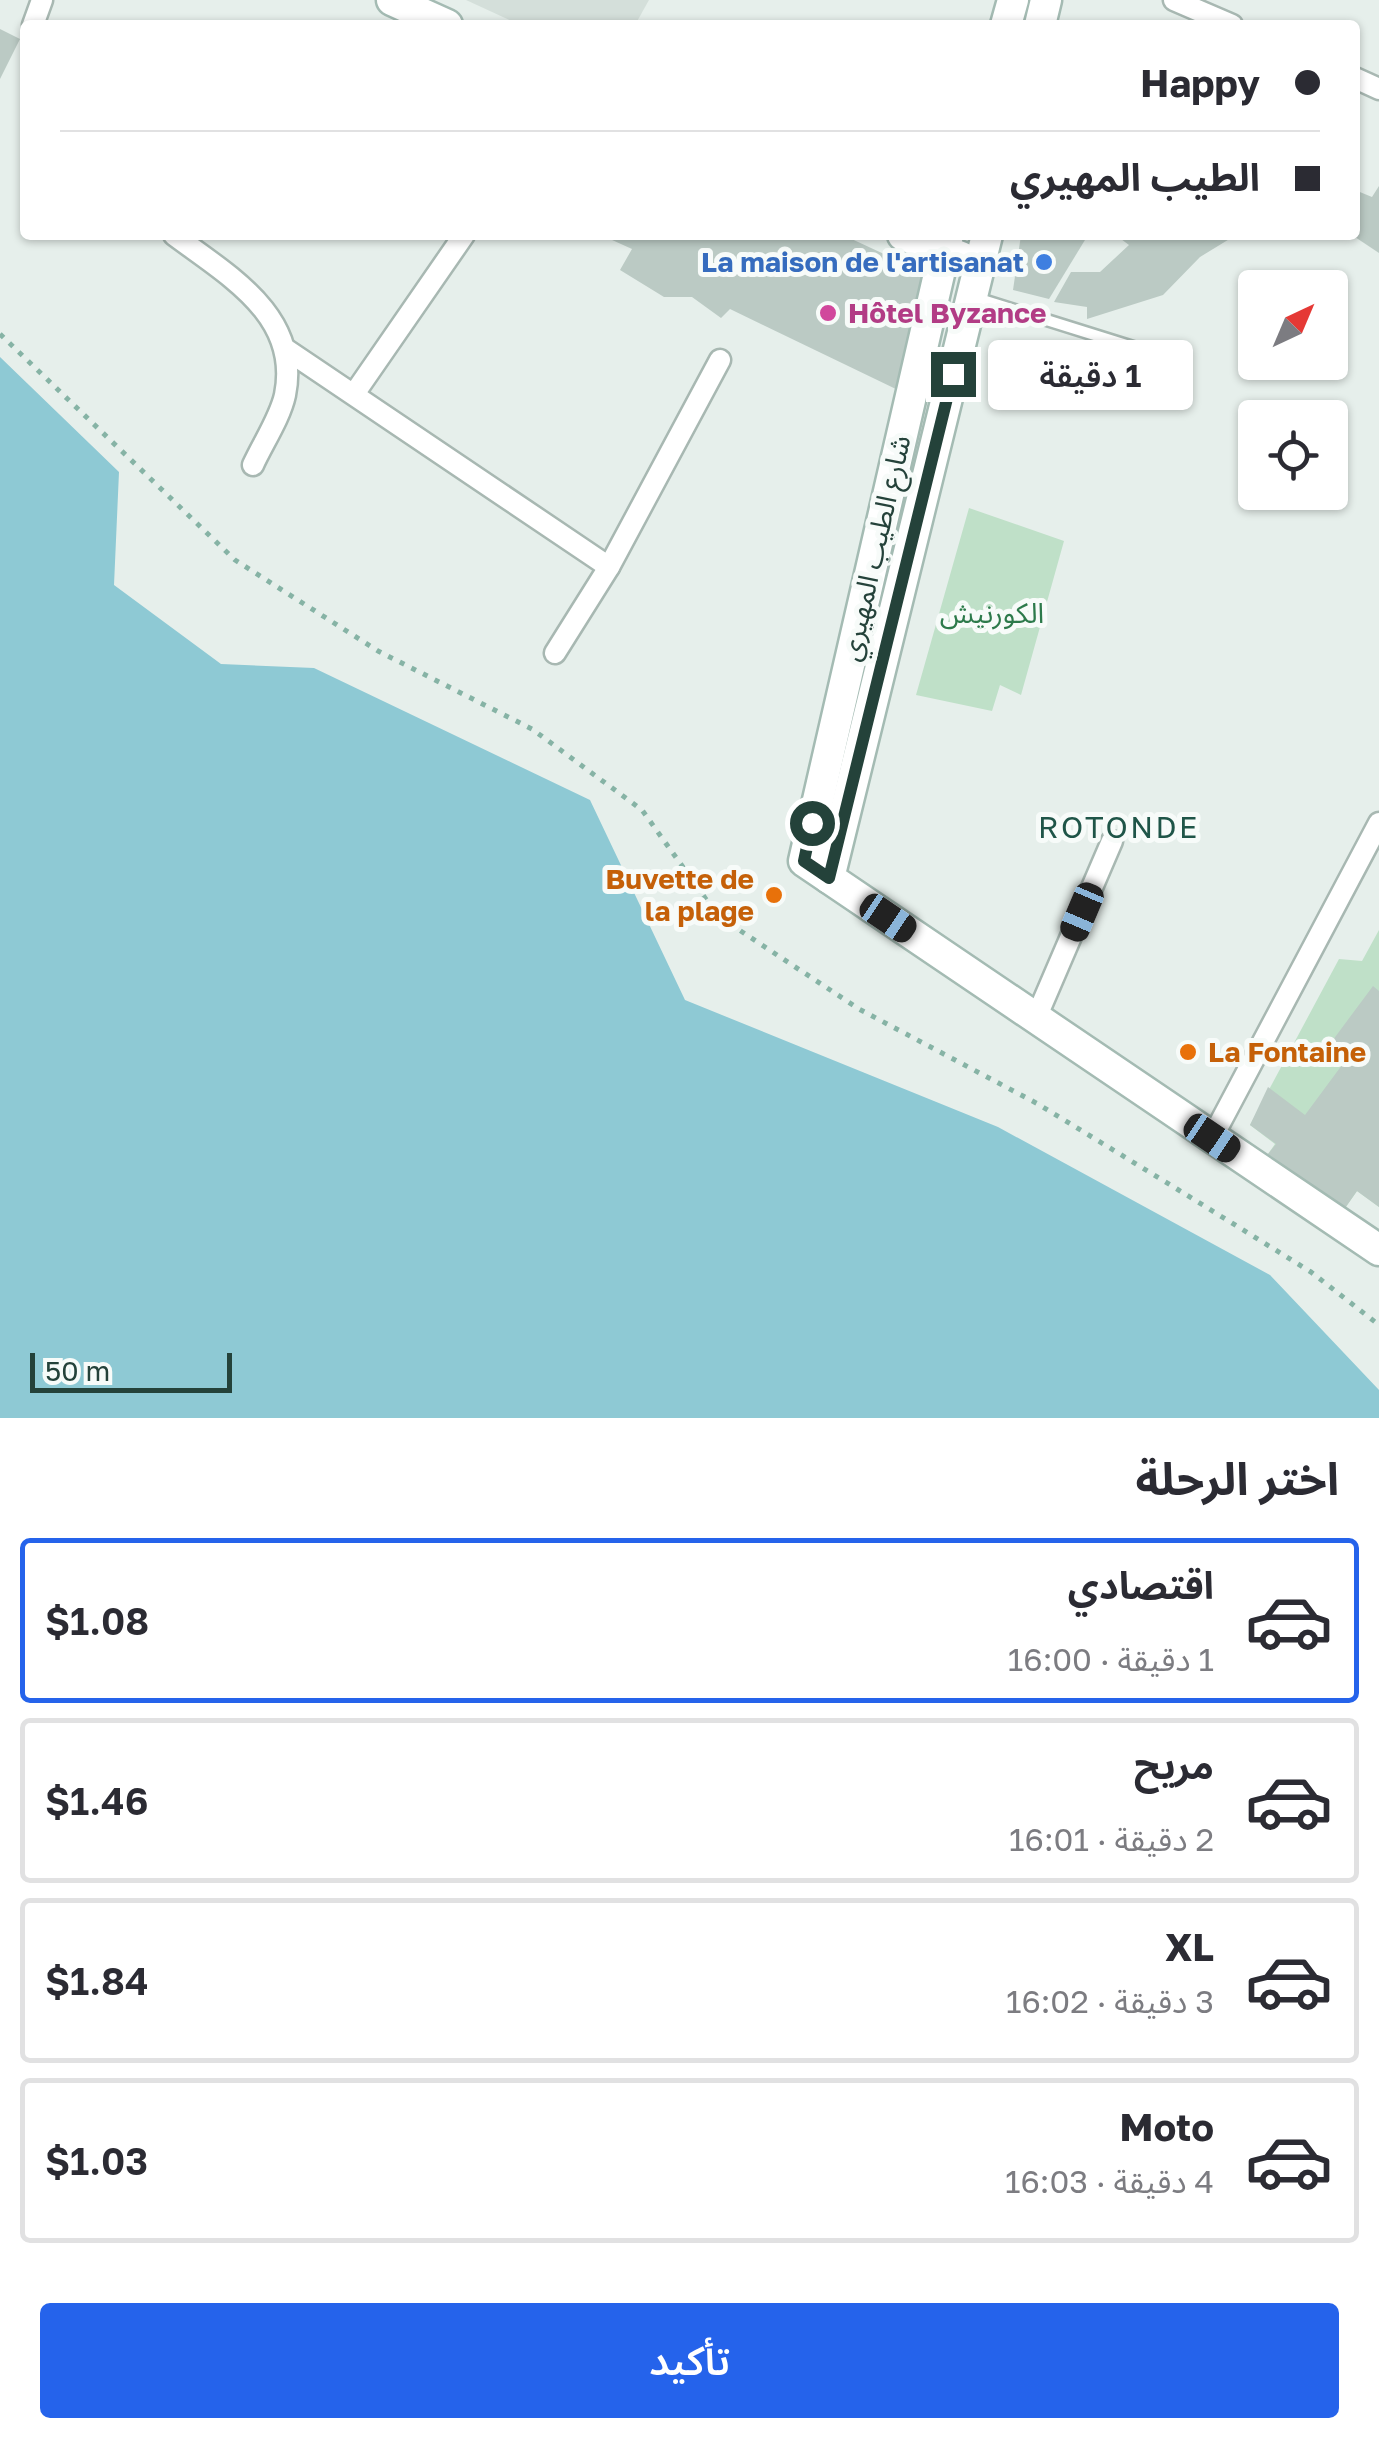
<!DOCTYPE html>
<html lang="ar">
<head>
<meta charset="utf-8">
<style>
	body { margin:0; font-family:"Golos Text","Noto Sans Arabic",sans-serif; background:#f7f7f7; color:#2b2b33; direction:rtl; height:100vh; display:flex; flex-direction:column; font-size:38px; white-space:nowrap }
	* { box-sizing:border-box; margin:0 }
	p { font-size:32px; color:#7c7c81 }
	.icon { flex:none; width:55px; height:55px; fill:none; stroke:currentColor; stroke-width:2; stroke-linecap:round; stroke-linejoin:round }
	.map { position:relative; height:1418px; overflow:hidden; direction:ltr }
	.details { display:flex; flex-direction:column; background:#fff; flex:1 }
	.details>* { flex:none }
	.guide { position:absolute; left:20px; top:20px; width:1340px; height:220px; border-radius:10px; box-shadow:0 2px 8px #0004; direction:rtl; display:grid; align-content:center; height:220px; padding:0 40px; background:#fff }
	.needle { width:65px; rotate:44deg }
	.controls { position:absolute; left:1238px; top:270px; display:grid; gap:20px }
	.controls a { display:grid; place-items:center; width:110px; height:110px; border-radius:10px; background:#fff; box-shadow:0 2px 8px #0004; font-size:50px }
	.scale { position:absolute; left:30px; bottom:25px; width:202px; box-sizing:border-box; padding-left:10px; border:5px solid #24423a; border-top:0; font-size:28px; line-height:35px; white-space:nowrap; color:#24423a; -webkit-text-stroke:8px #f7fbf9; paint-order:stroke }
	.end { position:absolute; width:45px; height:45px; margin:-22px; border:12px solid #24423a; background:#fff; box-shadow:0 0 0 5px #fff }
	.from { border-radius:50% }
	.bubble { position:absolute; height:70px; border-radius:10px; background:#fff; box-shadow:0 2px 8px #0004; font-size:32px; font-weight:600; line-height:70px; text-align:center; direction:rtl }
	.car { position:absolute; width:30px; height:60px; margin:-30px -15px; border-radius:12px; box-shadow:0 0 8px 2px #0007; background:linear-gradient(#222 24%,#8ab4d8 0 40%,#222 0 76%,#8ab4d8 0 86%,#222 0) }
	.guide b { display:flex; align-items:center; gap:35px; height:95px; font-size:38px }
	.guide b+b { border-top:2px solid #e1e1e2 }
	.guide i { width:25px; height:25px; background:#2b2b33 }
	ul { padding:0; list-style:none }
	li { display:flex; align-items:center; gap:30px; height:165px; margin:0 20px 15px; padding:0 20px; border:5px solid #e1e1e2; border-radius:10px }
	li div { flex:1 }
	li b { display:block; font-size:38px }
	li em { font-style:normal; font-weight:600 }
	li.selected { border-color:#2563eb }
	li>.icon { width:90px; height:90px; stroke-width:1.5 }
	h2 { padding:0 40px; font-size:45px; line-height:120px }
	.primary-button { display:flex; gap:20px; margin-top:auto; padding:20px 40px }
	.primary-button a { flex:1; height:115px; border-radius:10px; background:#2563eb; color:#fff; font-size:40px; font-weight:600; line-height:115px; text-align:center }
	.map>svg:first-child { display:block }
	.built { fill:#d4dfda }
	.green { fill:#bfe0c8 }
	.water { fill:#8ec9d4 }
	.building { fill:#bbcac4 }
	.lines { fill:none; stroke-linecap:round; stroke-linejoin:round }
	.lane-casing { stroke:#a8b8b2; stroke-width:15 }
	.street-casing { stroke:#a8b8b2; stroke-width:25 }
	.secondary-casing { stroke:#a4bbb3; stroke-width:35 }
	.path { stroke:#86b3a5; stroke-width:5; stroke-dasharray:5 8; stroke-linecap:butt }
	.lane { stroke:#fff; stroke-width:10 }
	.street { stroke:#fff; stroke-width:20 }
	.secondary { stroke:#fff; stroke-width:30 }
	.route { stroke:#24423a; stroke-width:12 }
	.shop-dot { fill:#3f7fe0; stroke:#f7fbf9; stroke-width:4 }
	.hotel-dot { fill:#d1479c; stroke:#f7fbf9; stroke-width:4 }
	.food-dot { fill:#e8710a; stroke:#f7fbf9; stroke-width:4 }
	.labels { text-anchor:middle; stroke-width:10; stroke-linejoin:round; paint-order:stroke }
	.shop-label { font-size:28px; font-weight:bold; fill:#366cbe; stroke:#f7fbf9; text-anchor:end }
	.hotel-label { font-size:28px; font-weight:bold; fill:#b23c85; stroke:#f7fbf9; text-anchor:start }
	.street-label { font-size:28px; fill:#24423a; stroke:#f7fbf9 }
	.park-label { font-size:28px; fill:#2d7a4b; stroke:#f7fbf9 }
	.food-label { font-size:28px; font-weight:bold; fill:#c56008; stroke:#f7fbf9; text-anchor:end }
	.neighbourhood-label { font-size:30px; letter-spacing:2.5px; fill:#1f5548; stroke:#f7fbf9 }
</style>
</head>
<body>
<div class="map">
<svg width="1379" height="1418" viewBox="0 0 1379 1418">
	<rect width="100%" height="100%" fill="#e6efeb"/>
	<!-- built -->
	<path class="built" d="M466 0H649L635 25H520Z"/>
	<!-- green -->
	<g class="green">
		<path d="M969 508 1064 541 1021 695 1000 685 992 711 916 695Z"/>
		<path d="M1379 930V1207L1357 1191 1343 1211 1268 1154 1275 1144 1250 1125 1339 959 1362 961Z"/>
	</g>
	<!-- water -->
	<path class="water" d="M0 357 119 472 114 585 221 664 314 668 590 800 685 1000 998 1127 1270 1275 1379 1390V1418H0Z"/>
	<!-- building -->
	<g class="building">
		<path d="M0 29 20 39 0 79Z"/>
		<path d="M1379 186V253L1355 237V190L1372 197Z"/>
		<path d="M601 235H843L925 273 900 391 730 309 721 318 692 297H664L620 270 632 249Z"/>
		<path d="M1021 235H1088L1049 299 1013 290Z"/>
		<path d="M1125 235H1236L1200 257 1163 295 1087 319V307L1054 302 1071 272H1100L1129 245 1121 239Z"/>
		<path d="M1373 986 1379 991V1207L1357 1191 1343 1211 1268 1154 1276 1144 1250 1125 1268 1087 1305 1115 1342 1065 1324 1052Z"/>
	</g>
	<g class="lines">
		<!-- lane casing -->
		<g class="lane-casing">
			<path id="lane" d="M973 297 1181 362"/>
		</g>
		<!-- street casing -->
		<g class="street-casing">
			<g id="street">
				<path d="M1174 0 1232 25"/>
				<path d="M33 25 42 0"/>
				<path d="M1355 78 1379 89"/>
				<path d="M174 235C229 276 301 316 285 395 280 418 263 443 253 465"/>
				<path d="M287 350 609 567"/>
				<path d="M354 394 464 235"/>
				<path d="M555 653 609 567 720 360"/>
				<path d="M1036 1018 1112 841"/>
				<path d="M1212 1138 1379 823"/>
			</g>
		</g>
		<!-- secondary casing -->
		<g class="secondary-casing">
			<g id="secondary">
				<path d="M392 0 447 25"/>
				<path d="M1006 25 1013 0"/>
				<path d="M1040 25 1046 0"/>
				<path d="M903 235 961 257"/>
				<path d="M948 235 804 861 1379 1250"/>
				<path d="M829 878 987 235"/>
			</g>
		</g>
		<!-- path -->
		<path class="path" d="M0 334 235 560 378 651 532 729 642 810 718 916 859 1009 1038 1104 1177 1189 1311 1272 1379 1325"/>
		<!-- lane -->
		<use href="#lane" class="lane"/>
		<!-- street -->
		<use href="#street" class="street"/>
		<!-- secondary -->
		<use href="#secondary" class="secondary"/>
	</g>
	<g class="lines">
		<!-- route -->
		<path class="route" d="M812 823 804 861 829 878 953 374"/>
	</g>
	<!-- markers -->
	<circle class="shop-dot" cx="1044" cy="262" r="10"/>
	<circle class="hotel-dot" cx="828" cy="313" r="10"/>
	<g class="food-dot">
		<circle cx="774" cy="895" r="10"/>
		<circle cx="1188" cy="1052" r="10"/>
	</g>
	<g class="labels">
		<!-- shop labels -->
		<g class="shop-label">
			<text x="1024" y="272">La maison de l'artisanat</text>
		</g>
		<!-- hotel labels -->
		<g class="hotel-label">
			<text x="848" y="323">Hôtel Byzance</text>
		</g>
		<!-- street labels -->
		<g class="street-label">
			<text transform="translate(875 548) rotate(-77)" y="10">شارع الطيب المهيري</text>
		</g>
		<!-- park labels -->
		<g class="park-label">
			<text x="992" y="623">الكورنيش</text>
		</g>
		<!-- food labels -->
		<g class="food-label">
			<text x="754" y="889">Buvette de<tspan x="754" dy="32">la plage</tspan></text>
			<text x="1208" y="1062" text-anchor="start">La Fontaine</text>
		</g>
		<!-- neighbourhood labels -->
		<g class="neighbourhood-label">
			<text x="1119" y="838">ROTONDE</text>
		</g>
	</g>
</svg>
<div class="controls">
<a><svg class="needle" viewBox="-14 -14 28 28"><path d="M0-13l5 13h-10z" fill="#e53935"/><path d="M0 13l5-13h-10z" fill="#7c7c81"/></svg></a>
<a><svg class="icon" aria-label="locate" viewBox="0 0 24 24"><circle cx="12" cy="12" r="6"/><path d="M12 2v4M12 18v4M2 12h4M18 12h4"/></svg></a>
</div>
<div class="scale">50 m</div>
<i class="end from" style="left:812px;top:823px"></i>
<i class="end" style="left:953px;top:374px"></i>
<div class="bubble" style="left:988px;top:340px;width:205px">1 دقيقة</div>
<i class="car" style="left:1082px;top:912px;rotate:203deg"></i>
<i class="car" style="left:888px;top:918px;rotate:124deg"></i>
<i class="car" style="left:1212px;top:1138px;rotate:124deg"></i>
<div class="guide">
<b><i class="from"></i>Happy</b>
<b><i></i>الطيب المهيري</b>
</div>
</div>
<section class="details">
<h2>اختر الرحلة</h2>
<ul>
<li class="selected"><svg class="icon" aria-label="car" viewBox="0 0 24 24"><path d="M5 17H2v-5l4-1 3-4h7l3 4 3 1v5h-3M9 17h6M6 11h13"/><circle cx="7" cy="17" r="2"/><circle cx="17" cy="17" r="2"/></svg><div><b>اقتصادي</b><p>1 دقيقة · 16:00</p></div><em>$1.08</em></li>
<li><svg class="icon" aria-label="car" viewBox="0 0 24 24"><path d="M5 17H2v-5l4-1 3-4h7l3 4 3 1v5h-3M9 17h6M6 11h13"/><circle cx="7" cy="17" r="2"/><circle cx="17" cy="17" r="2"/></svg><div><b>مريح</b><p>2 دقيقة · 16:01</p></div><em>$1.46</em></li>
<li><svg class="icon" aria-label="car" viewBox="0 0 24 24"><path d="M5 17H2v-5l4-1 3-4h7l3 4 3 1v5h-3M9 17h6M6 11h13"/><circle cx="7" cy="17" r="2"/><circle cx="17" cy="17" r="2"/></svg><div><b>XL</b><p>3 دقيقة · 16:02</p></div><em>$1.84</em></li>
<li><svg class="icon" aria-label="car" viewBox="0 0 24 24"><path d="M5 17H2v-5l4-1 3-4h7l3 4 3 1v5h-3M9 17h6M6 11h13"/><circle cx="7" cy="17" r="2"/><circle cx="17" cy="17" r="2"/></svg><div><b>Moto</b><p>4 دقيقة · 16:03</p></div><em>$1.03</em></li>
</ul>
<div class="primary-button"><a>تأكيد</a></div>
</section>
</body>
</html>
